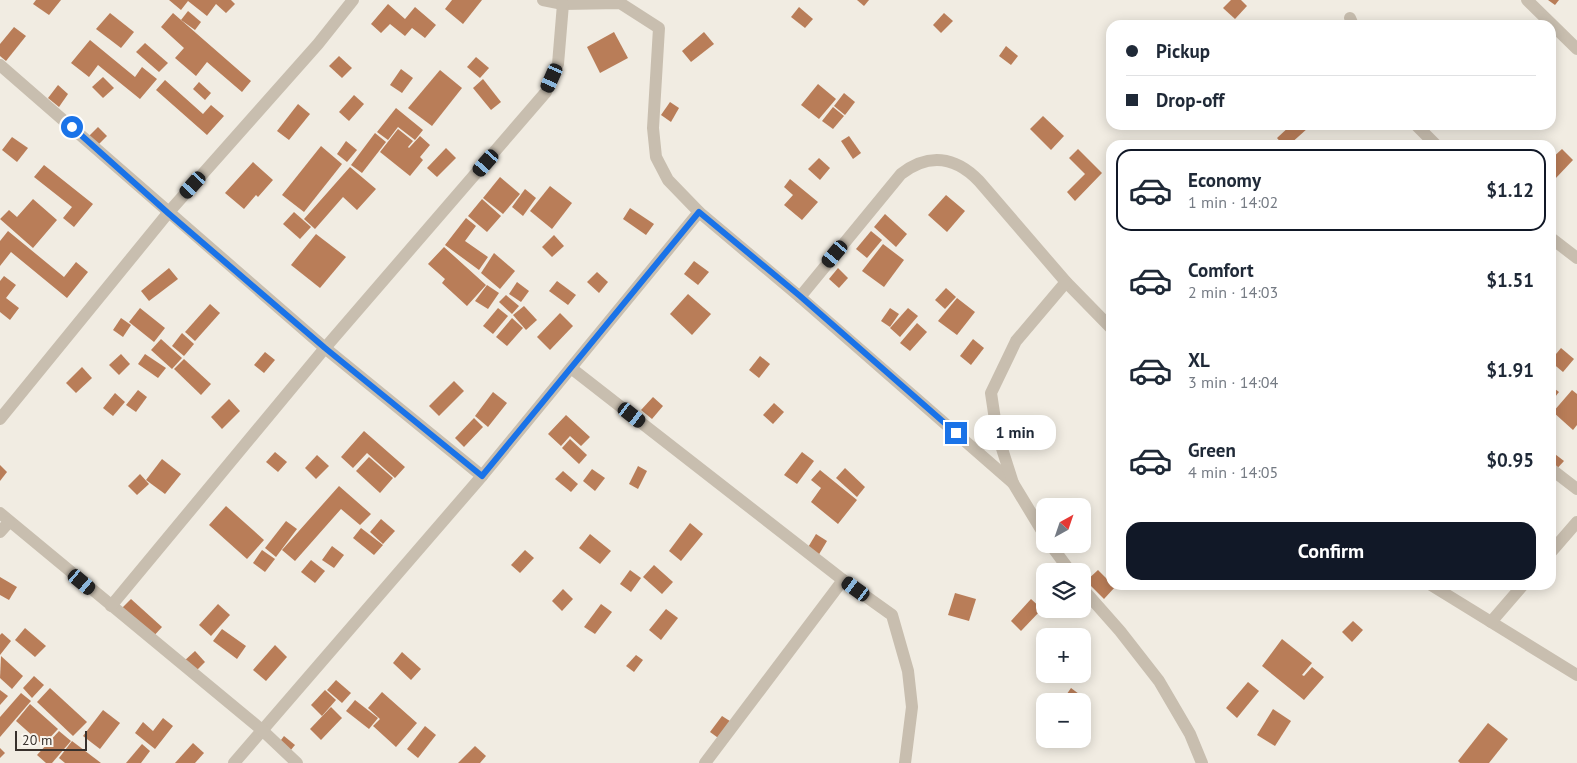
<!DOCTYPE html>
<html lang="en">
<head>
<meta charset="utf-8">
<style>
	body { margin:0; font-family:"PT Sans",sans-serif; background:#f2f2f3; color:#1f2937; height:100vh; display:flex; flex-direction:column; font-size:19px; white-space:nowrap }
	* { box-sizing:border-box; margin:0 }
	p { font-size:16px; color:#747a83 }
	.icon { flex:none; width:28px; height:28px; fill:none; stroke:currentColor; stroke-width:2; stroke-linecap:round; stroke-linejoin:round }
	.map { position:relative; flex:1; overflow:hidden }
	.drawer { position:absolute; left:1106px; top:140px; width:450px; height:450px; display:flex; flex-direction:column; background:#fff; border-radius:15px; box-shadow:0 2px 12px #0003 }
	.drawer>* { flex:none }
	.top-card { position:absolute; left:1106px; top:20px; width:450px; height:110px; border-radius:15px; box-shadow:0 2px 12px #0003; display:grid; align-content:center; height:110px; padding:0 20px; background:#fff }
	.needle { width:32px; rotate:40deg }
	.buttons { position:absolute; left:1036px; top:498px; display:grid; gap:10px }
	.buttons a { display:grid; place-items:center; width:55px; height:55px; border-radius:10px; background:#fff; box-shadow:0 2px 12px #0003; font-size:25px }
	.scale { position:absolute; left:15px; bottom:12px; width:72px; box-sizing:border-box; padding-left:5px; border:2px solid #38312c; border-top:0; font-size:14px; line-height:18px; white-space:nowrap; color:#38312c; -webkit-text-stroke:4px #f9f5ee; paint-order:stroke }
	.end { position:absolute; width:22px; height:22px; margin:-11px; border:6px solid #1a73e8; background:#fff; box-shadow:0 0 0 2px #fff }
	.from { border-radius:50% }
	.bubble { position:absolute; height:35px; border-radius:15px; background:#fff; box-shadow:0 2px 12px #0003; font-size:16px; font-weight:700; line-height:35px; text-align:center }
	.car { position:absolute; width:15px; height:30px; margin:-15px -8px; border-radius:6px; box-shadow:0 0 4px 1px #0007; background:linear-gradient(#222 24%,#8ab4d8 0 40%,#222 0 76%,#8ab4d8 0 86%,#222 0) }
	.top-card b { display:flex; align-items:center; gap:18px; height:48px; font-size:19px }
	.top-card b+b { border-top:1px solid #e0e1e3 }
	.top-card i { width:12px; height:12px; background:#1f2937 }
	ul { padding:9px 0 0; list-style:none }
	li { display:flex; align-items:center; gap:15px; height:82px; margin:0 10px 8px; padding:0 10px; border:2px solid transparent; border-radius:15px }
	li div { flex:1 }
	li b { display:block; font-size:19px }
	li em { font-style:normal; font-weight:700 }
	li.selected { border-color:#111827 }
	li>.icon { width:45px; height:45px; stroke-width:1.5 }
	.cta { display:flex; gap:10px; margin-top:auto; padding:10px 20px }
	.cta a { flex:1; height:58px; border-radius:15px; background:#111827; color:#fff; font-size:20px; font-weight:700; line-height:58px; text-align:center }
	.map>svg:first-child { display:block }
	.building { fill:#b97d58 }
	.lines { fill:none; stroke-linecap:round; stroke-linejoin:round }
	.minor { stroke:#c8beaf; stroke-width:12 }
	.route { stroke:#1a73e8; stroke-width:6 }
</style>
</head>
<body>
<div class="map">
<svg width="1577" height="763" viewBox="0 0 1577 763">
	<rect width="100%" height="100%" fill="#f1ece2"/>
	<!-- building -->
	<g class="building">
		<path d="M36 0H61L49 15 33 4Z"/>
		<path d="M169 0H231L235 4 226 13 216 4 207 16 188 1 181 10Z"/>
		<path d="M452 0H482L463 24 445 9Z"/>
		<path d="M857 0H869L864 6Z"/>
		<path d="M1231 0H1241L1247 6 1235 19 1223 8Z"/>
		<path d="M1548 0H1559L1555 5Z"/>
		<path d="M388 4 405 19 415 7 436 25 425 38 412 28 405 36 390 24 381 33 371 24Z"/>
		<path d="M799 7 813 19 805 28 791 17Z"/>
		<path d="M188 11 201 22 195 30 181 20Z"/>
		<path d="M110 13 134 32 121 48 96 29Z"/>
		<path d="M173 13 251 81 242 92 207 62 196 76 175 58 184 48 161 27Z"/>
		<path d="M944 13 953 21 941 33 933 25Z"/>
		<path d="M14 27 26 36 6 61 0 56V44Z"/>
		<path d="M614 32 628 58 600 73 587 47Z"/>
		<path d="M704 32 714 44 691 62 682 51Z"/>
		<path d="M90 40 135 77 142 67 157 79 140 99 98 65 89 77 71 63Z"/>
		<path d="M145 43 168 63 159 72 136 52Z"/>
		<path d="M1006 46 1018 56 1011 65 999 56Z"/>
		<path d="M339 56 352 68 342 78 329 66Z"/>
		<path d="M476 57 489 68 480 78 467 67Z"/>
		<path d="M401 69 413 78 402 93 390 85Z"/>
		<path d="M440 70 462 88 432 126 408 108Z"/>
		<path d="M103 77 114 88 103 98 92 87Z"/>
		<path d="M483 79 501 102 491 110 473 88Z"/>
		<path d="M165 80 203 114 211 105 224 116 207 135 156 90Z"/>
		<path d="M199 82 211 93 205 100 193 89Z"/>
		<path d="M818 84 836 99 819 119 801 105Z"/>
		<path d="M58 85 68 94 59 107 48 98Z"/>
		<path d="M844 93 855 102 845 115 834 106Z"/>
		<path d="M354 95 364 104 349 121 339 112Z"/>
		<path d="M670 102 679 108 671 122 661 115Z"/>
		<path d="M298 104 310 114 289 140 277 131Z"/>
		<path d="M833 107 844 116 833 129 822 121Z"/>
		<path d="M396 108 423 130 415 140 398 127 388 140 377 132Z"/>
		<path d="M1043 116 1064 136 1051 150 1030 129Z"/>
		<path d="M1291 125H1306L1308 128 1289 145H1283L1277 138Z"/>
		<path d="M98 127 107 136 96 147 87 138Z"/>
		<path d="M398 129 413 141 408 147 409 148 420 136 430 145 420 157 423 160 410 176 380 152Z"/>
		<path d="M375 133 386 142 362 173 351 165Z"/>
		<path d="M849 136 861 153 853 159 841 141Z"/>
		<path d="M12 137 28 148 17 162 2 150Z"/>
		<path d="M346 141 357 150 347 162 337 154Z"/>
		<path d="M321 146 342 164 304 212 282 195Z"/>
		<path d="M446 148 456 158 437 177 427 168Z"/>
		<path d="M1078 149 1102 173 1075 201 1067 192 1085 174 1069 158Z"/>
		<path d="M1562 149 1573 160 1555 179 1551 175V159Z"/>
		<path d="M819 158 830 168 820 180 808 169Z"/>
		<path d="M253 162 273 180 258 197 256 195 244 209 225 193Z"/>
		<path d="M44 165 93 204 74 227 63 218 72 207 34 177Z"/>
		<path d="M350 167 376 189 357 210 343 197 315 229 304 219Z"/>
		<path d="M500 177 520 194 503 214 483 198Z"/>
		<path d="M790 179 818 202 802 220 784 205 793 195 784 187Z"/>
		<path d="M550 186 572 203 552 229 530 211Z"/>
		<path d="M525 189 536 198 523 216 512 207Z"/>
		<path d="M946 195 965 211 947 232 928 215Z"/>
		<path d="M33 199 57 220 33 248 0 219 9 210 17 217Z"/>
		<path d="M482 199 501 216 487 232 468 216Z"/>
		<path d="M630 208 654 224 646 235 623 219Z"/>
		<path d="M294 212 311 227 300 239 283 224Z"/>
		<path d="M885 214 907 234 896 247 874 227Z"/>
		<path d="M466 218 476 226 465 241 488 257 479 270 445 245Z"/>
		<path d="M8 231 64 277 76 262 88 272 67 298 11 252 0 266V241Z"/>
		<path d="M871 231 882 240 867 258 856 249Z"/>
		<path d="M316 234 346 257 320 288 291 265Z"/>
		<path d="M554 235 564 246 552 257 542 247Z"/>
		<path d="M883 244 904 260 884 287 862 271Z"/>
		<path d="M444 247 486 285 467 306 442 283 445 279 428 264Z"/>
		<path d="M494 253 515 271 500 289 481 273Z"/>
		<path d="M694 261 709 272 698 285 684 274Z"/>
		<path d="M169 268 178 279 149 301 141 291Z"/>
		<path d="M838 268 848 278 839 288 829 279Z"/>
		<path d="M597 272 608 282 599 293 587 282Z"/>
		<path d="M4 276 16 285 6 298 19 308 10 320 0 312V281Z"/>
		<path d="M557 281 576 295 568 305 549 291Z"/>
		<path d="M517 282 529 291 521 302 509 294Z"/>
		<path d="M487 285 499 293 488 309 475 301Z"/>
		<path d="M946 288 956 297 945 309 935 300Z"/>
		<path d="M688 294 711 314 692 335 670 314Z"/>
		<path d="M506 295 519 306 512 314 499 302Z"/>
		<path d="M957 298 975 312 957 335 938 321Z"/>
		<path d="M210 304 220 313 195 341 185 332Z"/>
		<path d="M524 306 537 320 526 330 513 315Z"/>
		<path d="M140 308 165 328 154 342 129 322Z"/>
		<path d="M498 308 508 316 493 334 483 326Z"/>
		<path d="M890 308 899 314 890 327 881 321Z"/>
		<path d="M908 308 918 316 900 337 890 328Z"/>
		<path d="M560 313 573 326 550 350 537 337Z"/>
		<path d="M121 318 131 325 123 337 113 330Z"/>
		<path d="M512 318 523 328 507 346 496 337Z"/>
		<path d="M917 323 927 332 910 351 900 343Z"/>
		<path d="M182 333 194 344 184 356 172 346Z"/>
		<path d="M161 339 182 358 172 369 151 350Z"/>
		<path d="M973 339 984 348 971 365 960 356Z"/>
		<path d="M1561 348 1574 359 1563 372 1551 362V360Z"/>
		<path d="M265 352 275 360 264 373 254 365Z"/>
		<path d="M121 354 130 364 119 375 109 365Z"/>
		<path d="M145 354 166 368 158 378 138 364Z"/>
		<path d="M760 356 770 364 759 378 749 370Z"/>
		<path d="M184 359 211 384 201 395 174 369Z"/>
		<path d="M82 367 92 378 76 393 66 383Z"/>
		<path d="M454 381 464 391 439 416 429 406Z"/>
		<path d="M1551 386 1559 392 1551 402Z"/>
		<path d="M138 390 147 397 136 412 126 405Z"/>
		<path d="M1572 390 1577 394V425L1573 430 1553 412Z"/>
		<path d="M493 392 507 403 488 427 475 416Z"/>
		<path d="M115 393 125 402 113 416 103 408Z"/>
		<path d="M653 397 663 406 652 419 641 410Z"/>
		<path d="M229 399 240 411 222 429 211 417Z"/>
		<path d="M774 403 784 412 773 424 763 415Z"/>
		<path d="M566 415 590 437 581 446 570 436 561 446 548 434Z"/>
		<path d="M474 418 483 427 464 447 455 438Z"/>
		<path d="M364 431 405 467 395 478 367 453 353 468 341 457Z"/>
		<path d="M570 439 587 455 579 464 562 448Z"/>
		<path d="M1551 451 1564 461 1553 473 1551 471Z"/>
		<path d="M275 452 287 462 278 472 266 462Z"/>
		<path d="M802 452 814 461 797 484 784 475Z"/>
		<path d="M317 455 329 466 316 479 305 468Z"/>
		<path d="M369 457 393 478 380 493 356 471Z"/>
		<path d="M162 459 181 474 165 494 146 480Z"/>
		<path d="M0 465 7 472 0 481Z"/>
		<path d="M638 466 647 471 638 489 629 484Z"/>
		<path d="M845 468 865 487 857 497 836 478Z"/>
		<path d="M592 469 605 478 595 491 583 481Z"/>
		<path d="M820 470 857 500 838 524 811 502 821 488 811 480Z"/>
		<path d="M563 471 578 484 571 492 555 479Z"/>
		<path d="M140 474 149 484 137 495 128 486Z"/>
		<path d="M339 486 371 514 360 525 341 509 295 561 282 550Z"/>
		<path d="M226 506 264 540 247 559 209 525Z"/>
		<path d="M381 519 395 531 383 544 370 532Z"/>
		<path d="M286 521 297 529 276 557 265 548Z"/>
		<path d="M690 523 703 534 681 561 669 551Z"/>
		<path d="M361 528 383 545 374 555 353 538Z"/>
		<path d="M590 534 611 551 600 564 579 548Z"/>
		<path d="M816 534 827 541 818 556 807 549Z"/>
		<path d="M332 546 344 555 334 568 322 560Z"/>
		<path d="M262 550 275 559 265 572 253 563Z"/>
		<path d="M525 550 534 558 520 573 511 565Z"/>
		<path d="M311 560 325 571 315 583 301 572Z"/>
		<path d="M654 565 673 582 662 594 643 577Z"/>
		<path d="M630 570 641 578 631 592 620 584Z"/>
		<path d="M1098 570 1111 583V585L1115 587 1104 599 1086 581Z"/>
		<path d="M0 577 17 587 9 600 0 595Z"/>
		<path d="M563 589 573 599 562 611 552 601Z"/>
		<path d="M955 593 976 599 969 621 948 615Z"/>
		<path d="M131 599 162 627 151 639 120 610Z"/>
		<path d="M1031 599 1042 609 1021 631 1011 621Z"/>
		<path d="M218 604 230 615 211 636 199 625Z"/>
		<path d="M601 604 612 612 595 634 584 627Z"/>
		<path d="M666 609 678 618 661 640 649 630Z"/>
		<path d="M1353 621 1363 630 1352 642 1342 632Z"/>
		<path d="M25 628 46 646 35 657 15 640Z"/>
		<path d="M222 629 246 646 237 659 213 641Z"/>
		<path d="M2 633 11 641 0 655V635Z"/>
		<path d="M1282 639 1312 663 1302 675 1304 676 1312 667 1324 677 1304 700 1262 666Z"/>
		<path d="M275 645 287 657 266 681 253 670Z"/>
		<path d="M195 651 205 662 194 673 183 662Z"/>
		<path d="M402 652 421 669 411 680 393 663Z"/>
		<path d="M636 655 643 660 634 672 626 666Z"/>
		<path d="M1 656 23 676 12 689 0 678Z"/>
		<path d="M34 676 44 685 32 698 23 688Z"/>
		<path d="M336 680 351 693 342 703 327 690Z"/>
		<path d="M1248 682 1259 691 1237 718 1226 708Z"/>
		<path d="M50 688 87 722 73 736 37 702Z"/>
		<path d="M1071 688 1083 697 1080 701H1062Z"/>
		<path d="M0 690 8 696 0 705Z"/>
		<path d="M325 690 336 700 322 716 311 705Z"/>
		<path d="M382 692 417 723 396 747 373 726 380 719 368 708Z"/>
		<path d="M21 693 31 701 0 737V717Z"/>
		<path d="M355 700 378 718 369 729 346 711Z"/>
		<path d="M30 704 58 729 43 745 16 721Z"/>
		<path d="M331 707 342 718 321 740 310 729Z"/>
		<path d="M1273 709 1291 721 1275 746 1257 735Z"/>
		<path d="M103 710 120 723 100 749 83 736Z"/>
		<path d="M722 716 733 723 721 740 710 732Z"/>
		<path d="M163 718 173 726 155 749 135 733 143 722 153 731Z"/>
		<path d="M1488 723 1508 739 1489 763H1460L1458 761Z"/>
		<path d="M425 726 436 735 418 758 407 749Z"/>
		<path d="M59 731 71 741 52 763H46L37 755Z"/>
		<path d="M284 736 295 745 285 757 275 748Z"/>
		<path d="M72 741 101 763H65L59 758Z"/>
		<path d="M193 743 204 753 195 763H175Z"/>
		<path d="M142 744 150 751 141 763H126Z"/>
		<path d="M475 746 486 756 480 763H458Z"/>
		<path d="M0 748 5 753 0 758Z"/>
	</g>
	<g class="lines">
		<!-- minor -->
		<g class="minor">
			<path d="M543 0 563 4 620 3 659 28 653 128 656 157 668 180 699 212 800 297 1013 483"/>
			<path d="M1527 0 1577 49"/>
			<path d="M1350 18 1353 25"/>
			<path d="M0 65 325 348 482 476 234 763"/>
			<path d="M1416 125 1436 145"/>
			<path d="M1551 238 1577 258"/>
			<path d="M800 297 901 174C928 153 955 156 979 181L1066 282 1111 328"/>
			<path d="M571 368 843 580 892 615 908 671 912 707 905 763"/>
			<path d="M0 419 168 213 318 44 353 0"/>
			<path d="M1551 469 1577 489"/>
			<path d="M482 476 699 212"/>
			<path d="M0 513 262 730 297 763"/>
			<path d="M0 532 9 522"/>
			<path d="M1045 536 1013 483 997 433 991 393 1016 341 1066 282"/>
			<path d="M1050 544 1070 571"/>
			<path d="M1551 552 1577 522"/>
			<path d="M1431 585 1577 675"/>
			<path d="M1082 588 1120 631 1159 681 1190 734 1202 763"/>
			<path d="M111 606 325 348 546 92 558 64 563 4"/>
			<path d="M1491 622 1523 585"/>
			<path d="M705 763 843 580"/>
		</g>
	</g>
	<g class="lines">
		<!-- route -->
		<path class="route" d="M72 127 168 213 325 348 482 476 699 212 800 296 956 433"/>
	</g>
</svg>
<div class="buttons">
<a><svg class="needle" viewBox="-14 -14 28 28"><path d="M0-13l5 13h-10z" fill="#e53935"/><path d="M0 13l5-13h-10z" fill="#747a83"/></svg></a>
<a><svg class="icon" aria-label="layers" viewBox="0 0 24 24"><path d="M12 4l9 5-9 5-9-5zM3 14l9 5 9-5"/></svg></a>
<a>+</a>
<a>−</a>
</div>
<div class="scale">20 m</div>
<i class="end from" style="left:72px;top:127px"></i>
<i class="end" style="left:956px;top:433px"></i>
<div class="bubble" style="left:974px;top:415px;width:82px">1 min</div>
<i class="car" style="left:552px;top:78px;rotate:204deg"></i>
<i class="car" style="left:486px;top:163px;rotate:221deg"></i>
<i class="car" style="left:193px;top:185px;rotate:222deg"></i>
<i class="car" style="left:835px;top:254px;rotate:220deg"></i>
<i class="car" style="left:632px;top:415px;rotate:128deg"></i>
<i class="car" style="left:82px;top:582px;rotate:130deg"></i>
<i class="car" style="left:856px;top:589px;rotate:306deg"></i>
<div class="top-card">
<b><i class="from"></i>Pickup</b>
<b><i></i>Drop-off</b>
</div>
<section class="drawer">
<ul>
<li class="selected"><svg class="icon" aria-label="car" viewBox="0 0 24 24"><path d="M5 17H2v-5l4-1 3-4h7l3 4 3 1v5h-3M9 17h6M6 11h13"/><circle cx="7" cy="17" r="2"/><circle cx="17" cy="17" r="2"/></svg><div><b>Economy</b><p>1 min · 14:02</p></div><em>$1.12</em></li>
<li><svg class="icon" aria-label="car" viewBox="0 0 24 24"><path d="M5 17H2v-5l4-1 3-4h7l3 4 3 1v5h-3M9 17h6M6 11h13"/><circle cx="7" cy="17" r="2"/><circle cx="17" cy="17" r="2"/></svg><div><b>Comfort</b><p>2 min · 14:03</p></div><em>$1.51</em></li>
<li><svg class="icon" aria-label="car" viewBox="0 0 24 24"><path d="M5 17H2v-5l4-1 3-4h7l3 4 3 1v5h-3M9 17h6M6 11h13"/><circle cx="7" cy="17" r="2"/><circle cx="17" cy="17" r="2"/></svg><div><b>XL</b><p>3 min · 14:04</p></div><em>$1.91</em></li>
<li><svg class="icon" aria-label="car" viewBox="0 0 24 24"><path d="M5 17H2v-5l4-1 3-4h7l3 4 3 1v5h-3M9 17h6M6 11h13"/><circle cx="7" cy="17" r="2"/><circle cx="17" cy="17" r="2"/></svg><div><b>Green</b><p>4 min · 14:05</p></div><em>$0.95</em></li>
</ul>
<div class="cta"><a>Confirm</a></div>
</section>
</div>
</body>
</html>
